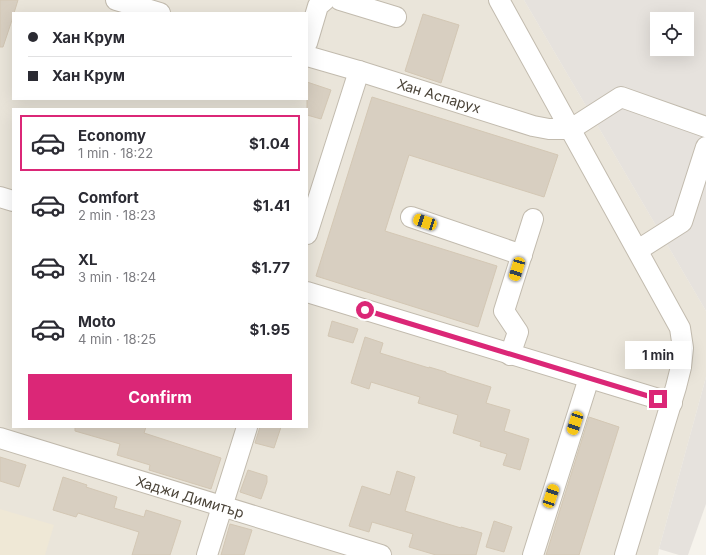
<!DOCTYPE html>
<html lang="en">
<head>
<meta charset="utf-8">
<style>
	body { margin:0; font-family:Inter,sans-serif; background:#f7f7f7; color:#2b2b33; height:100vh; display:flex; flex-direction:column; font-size:15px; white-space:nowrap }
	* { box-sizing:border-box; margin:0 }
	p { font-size:13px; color:#7c7c81 }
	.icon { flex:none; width:22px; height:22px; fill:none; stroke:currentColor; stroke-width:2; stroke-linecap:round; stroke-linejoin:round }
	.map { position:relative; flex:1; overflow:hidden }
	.sheet { position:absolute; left:12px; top:108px; width:296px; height:320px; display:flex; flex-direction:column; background:#fff; border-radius:0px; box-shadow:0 4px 16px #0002 }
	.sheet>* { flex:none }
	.guide { position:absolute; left:12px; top:12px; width:296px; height:88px; border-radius:0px; box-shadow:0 4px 16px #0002; display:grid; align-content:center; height:88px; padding:0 16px; background:#fff }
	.buttons { position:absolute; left:650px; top:12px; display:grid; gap:8px }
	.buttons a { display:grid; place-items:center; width:44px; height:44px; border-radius:0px; background:#fff; box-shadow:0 4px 16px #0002; font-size:20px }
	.end { position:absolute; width:18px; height:18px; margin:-9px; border:5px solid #db2777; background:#fff; box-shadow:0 0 0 2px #fff }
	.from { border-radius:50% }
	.bubble { position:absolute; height:28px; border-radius:0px; background:#fff; box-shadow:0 4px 16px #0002; font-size:13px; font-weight:700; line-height:28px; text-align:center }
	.car { position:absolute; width:12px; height:24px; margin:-12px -6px; border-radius:5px; box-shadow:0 0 3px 1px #0007; background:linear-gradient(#f5c518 24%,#345 0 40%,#f5c518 0 76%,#345 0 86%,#f5c518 0) }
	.guide b { display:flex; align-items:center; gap:14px; height:38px; font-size:15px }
	.guide b+b { border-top:1px solid #e1e1e2 }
	.guide i { width:10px; height:10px; background:#2b2b33 }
	ul { padding:7px 0 0; list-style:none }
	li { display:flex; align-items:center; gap:12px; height:56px; margin:0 8px 6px; padding:0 8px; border:2px solid transparent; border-radius:0px }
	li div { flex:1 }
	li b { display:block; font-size:15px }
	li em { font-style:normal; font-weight:700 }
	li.on { border-color:#db2777 }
	li>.icon { width:36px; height:36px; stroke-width:1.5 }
	.button { display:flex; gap:8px; margin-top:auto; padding:8px 16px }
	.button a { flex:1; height:46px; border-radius:0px; background:#db2777; color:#fff; font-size:16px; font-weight:700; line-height:46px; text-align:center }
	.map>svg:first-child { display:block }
	.residential { fill:#eae5da; fill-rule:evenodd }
	.industrial { fill:#e6e2dd; fill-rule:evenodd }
	.education { fill:#efe8d6 }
	.building { fill:#d8cfc1; stroke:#d3c7b4 }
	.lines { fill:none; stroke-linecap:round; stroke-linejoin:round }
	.minor-casing { stroke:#c2bbae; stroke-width:22 }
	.minor { stroke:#fff; stroke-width:20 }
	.route { stroke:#db2777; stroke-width:5 }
	.labels { text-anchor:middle; stroke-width:3; stroke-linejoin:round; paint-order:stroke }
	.street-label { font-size:14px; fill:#4b4439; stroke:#fff }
</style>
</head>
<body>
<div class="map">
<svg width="706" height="555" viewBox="0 0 706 555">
	<rect width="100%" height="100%" fill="#f6f3ec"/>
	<!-- residential -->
	<path class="residential" d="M0 0H524L706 311V377L659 549 658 555H0ZM13 13H307V99H13ZM13 109H307V427H13Z"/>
	<!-- industrial -->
	<g class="industrial">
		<path d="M524 0H706V311ZM657 19H687V49H657Z"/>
		<path d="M706 377V504L688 555H679L659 549Z"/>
	</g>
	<!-- education -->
	<path class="education" d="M0 509 54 525 45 555H0Z"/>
	<!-- building -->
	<g class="building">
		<path d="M0 0H18L14 13H13V17L3 47H0Z"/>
		<path d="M423 14 459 25 441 83 405 71Z"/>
		<path d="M307 82 331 90 321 119 307 115Z"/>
		<path d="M372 97 558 155 544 197 409 155 385 231 497 266 478 327 316 276Z"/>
		<path d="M332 321 358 329 353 343 328 336Z"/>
		<path d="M365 337 383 343 380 353 429 368V367L446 372V373L491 387 486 403 510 410 504 431 529 439 520 470 503 465 507 454 480 446 481 442 453 433 458 415 418 403 420 397 371 382 369 389 351 383Z"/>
		<path d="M589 417 619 427 579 555H546Z"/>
		<path d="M75 427H146L144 433 221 458 211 489 149 470 150 465 117 455 120 444 75 431Z"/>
		<path d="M260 427H281L274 448 255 443Z"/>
		<path d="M0 457 26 465 19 487 0 481Z"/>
		<path d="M248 470 267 476V482L261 499 240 492Z"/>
		<path d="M397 471 415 477 405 511 461 528V527L482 533 476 555H436L409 547 413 534 372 522 369 532 349 526 362 486 390 495Z"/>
		<path d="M63 477 87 485 86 487 117 497 114 508 144 517 146 510 181 521 170 555H132L139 532 78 513 76 517 53 510Z"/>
		<path d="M494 521 512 527 504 552 486 547Z"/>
		<path d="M230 524 252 530 244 555H221Z"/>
	</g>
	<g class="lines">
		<!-- minor casing -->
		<g class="minor-casing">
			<g id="minor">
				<path d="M116 0 160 13"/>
				<path d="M340 0 396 17"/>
				<path d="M499 0 680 328 683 348 681 367 676 387 625 555"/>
				<path d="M307 43 318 6 325 0"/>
				<path d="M307 56 359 71 533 126 549 129H571L621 97 706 127"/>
				<path d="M0 197 13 201"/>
				<path d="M411 217 522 255"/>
				<path d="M307 234 359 71"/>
				<path d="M638 250 682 222 706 147"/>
				<path d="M307 292 672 403"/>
				<path d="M510 355 518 332 504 311 533 219"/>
				<path d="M0 438 381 555"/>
				<path d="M207 555 247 427"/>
				<path d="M533 555 589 378"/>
			</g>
		</g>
		<!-- minor -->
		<use href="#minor" class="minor"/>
	</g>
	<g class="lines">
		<!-- route -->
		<path class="route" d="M365 310 658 399"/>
	</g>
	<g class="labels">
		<!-- street labels -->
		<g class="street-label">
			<text transform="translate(439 96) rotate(17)" y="5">Хан Аспарух</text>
			<text transform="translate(190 497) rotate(17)" y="5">Хаджи Димитър</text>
		</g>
	</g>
</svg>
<div class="buttons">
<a><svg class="icon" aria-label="locate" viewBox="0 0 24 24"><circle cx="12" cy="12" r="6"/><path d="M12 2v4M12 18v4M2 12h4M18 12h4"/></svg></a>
</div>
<i class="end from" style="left:365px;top:310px"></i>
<i class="end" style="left:658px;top:399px"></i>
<div class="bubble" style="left:625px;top:341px;width:66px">1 min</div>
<i class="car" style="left:425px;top:222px;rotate:289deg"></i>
<i class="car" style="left:517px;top:269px;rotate:197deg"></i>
<i class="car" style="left:575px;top:423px;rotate:198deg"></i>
<i class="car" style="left:551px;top:496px;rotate:18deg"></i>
<div class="guide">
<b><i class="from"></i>Хан Крум</b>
<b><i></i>Хан Крум</b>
</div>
<section class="sheet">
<ul>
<li class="on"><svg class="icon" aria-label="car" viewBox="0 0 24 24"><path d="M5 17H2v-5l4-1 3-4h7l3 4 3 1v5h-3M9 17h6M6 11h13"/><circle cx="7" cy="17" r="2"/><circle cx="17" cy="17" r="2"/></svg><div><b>Economy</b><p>1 min · 18:22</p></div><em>$1.04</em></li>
<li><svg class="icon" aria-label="car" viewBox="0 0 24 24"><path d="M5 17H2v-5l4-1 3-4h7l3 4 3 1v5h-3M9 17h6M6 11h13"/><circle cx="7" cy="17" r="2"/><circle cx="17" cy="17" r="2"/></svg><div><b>Comfort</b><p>2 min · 18:23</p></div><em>$1.41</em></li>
<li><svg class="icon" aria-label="car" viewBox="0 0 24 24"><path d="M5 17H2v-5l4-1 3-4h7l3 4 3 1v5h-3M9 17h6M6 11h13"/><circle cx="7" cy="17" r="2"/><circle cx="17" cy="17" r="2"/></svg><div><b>XL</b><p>3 min · 18:24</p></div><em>$1.77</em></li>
<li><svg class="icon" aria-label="car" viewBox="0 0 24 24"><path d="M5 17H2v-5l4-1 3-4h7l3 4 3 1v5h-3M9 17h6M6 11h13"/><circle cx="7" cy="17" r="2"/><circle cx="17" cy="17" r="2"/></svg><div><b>Moto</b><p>4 min · 18:25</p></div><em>$1.95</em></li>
</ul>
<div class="button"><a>Confirm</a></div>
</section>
</div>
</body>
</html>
